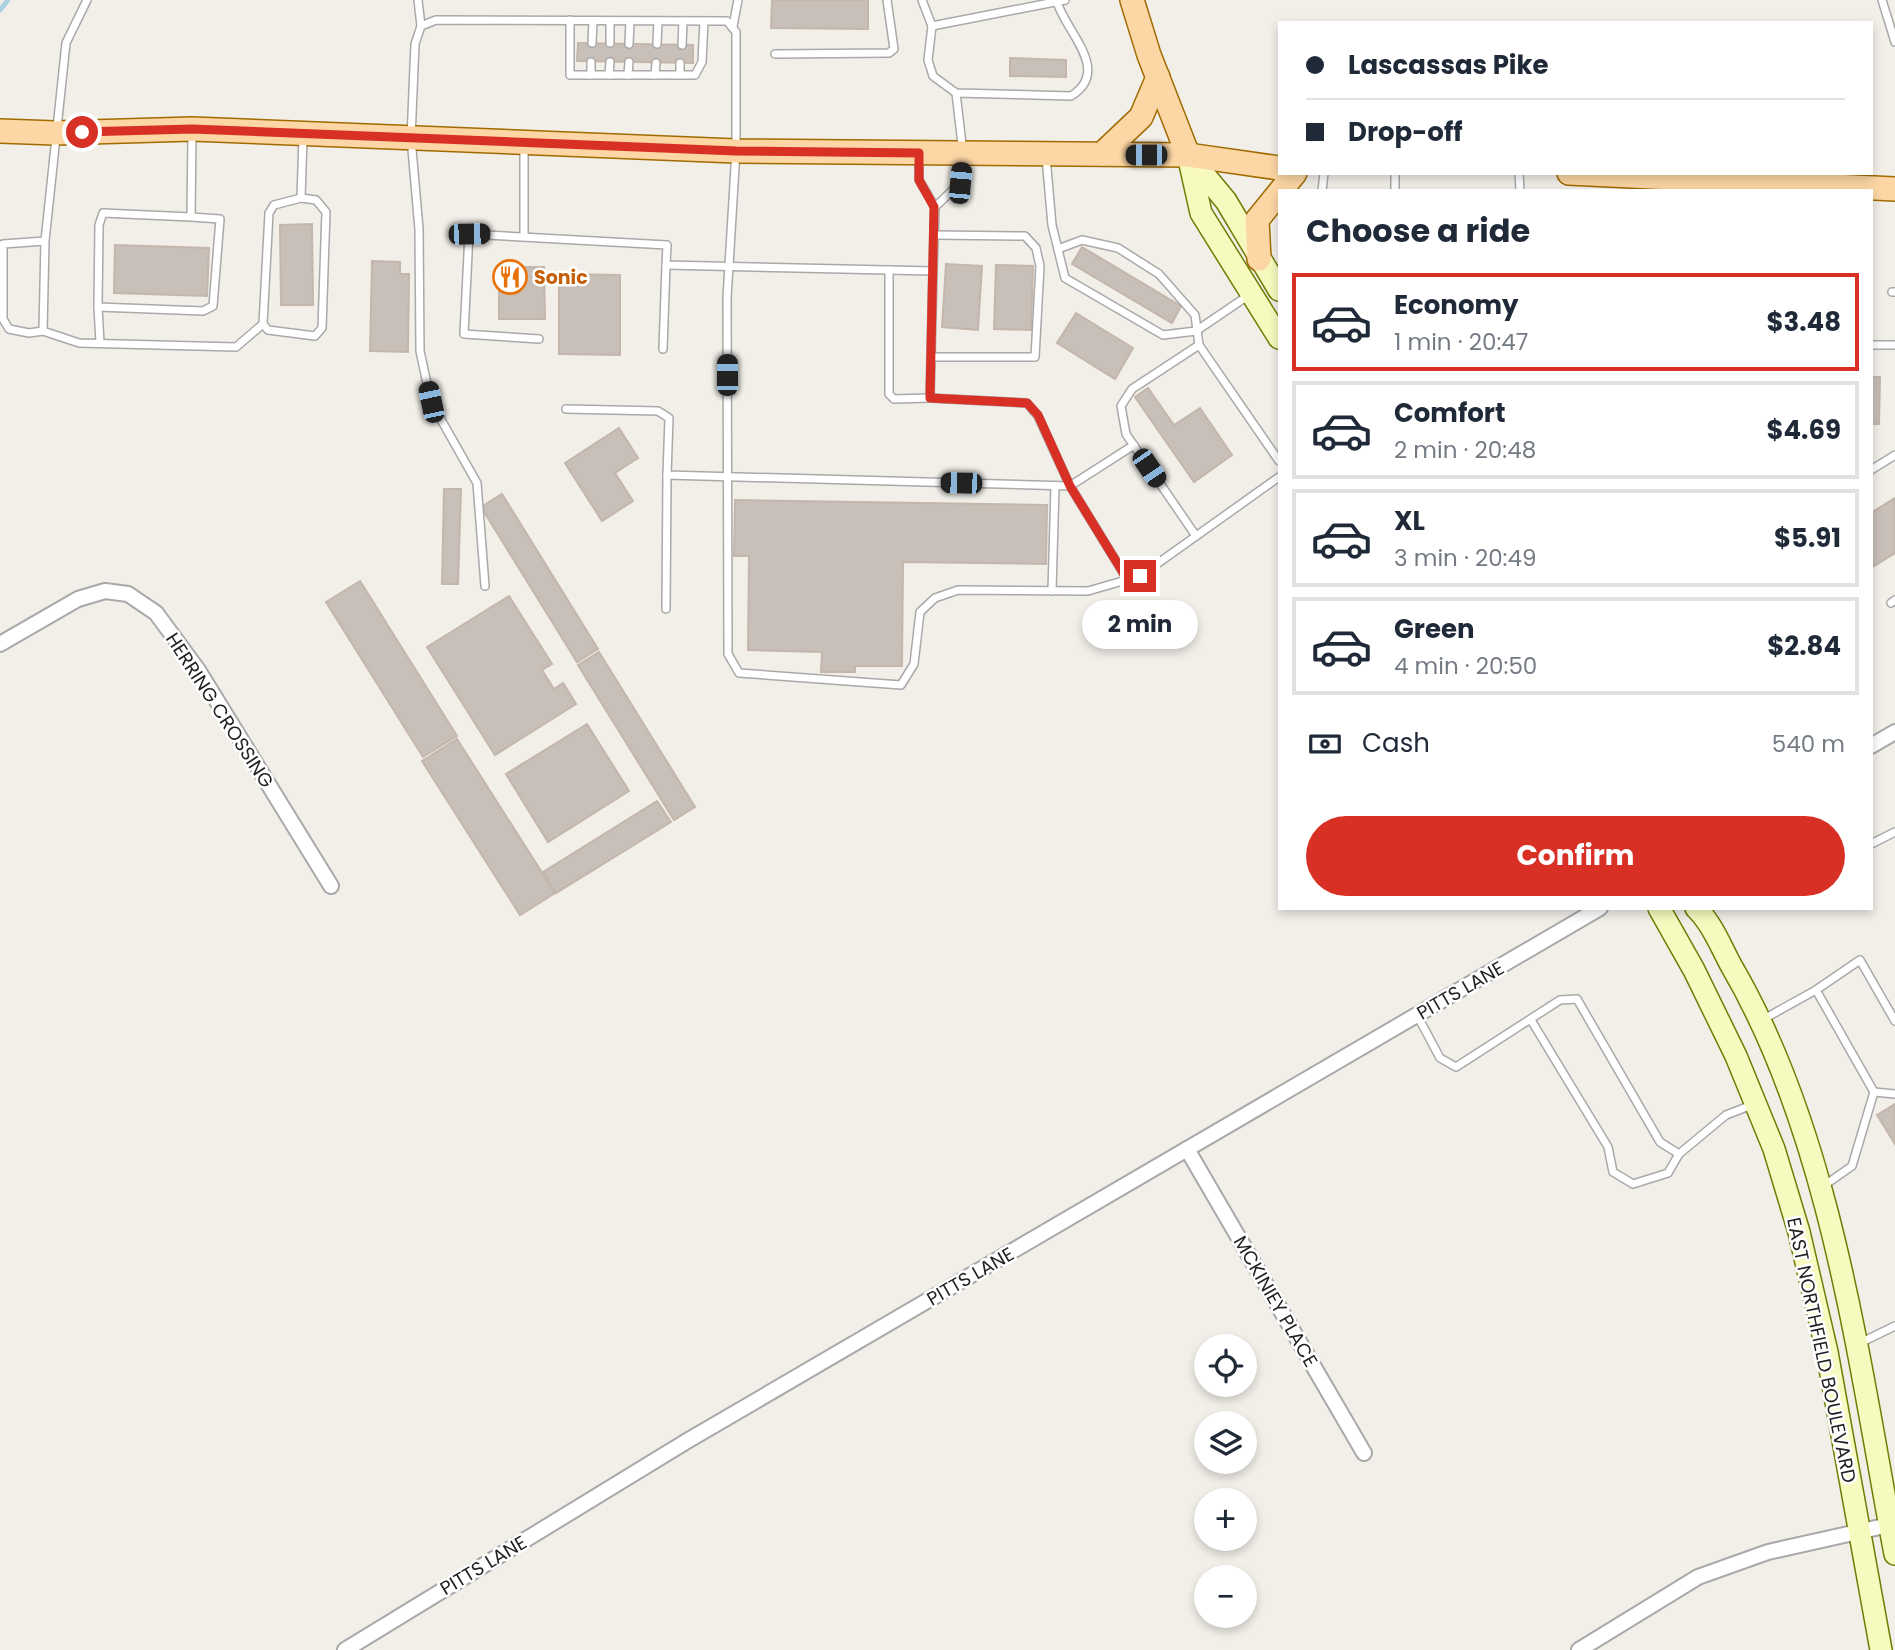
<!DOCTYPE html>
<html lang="en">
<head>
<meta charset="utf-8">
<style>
	body { margin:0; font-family:Poppins,sans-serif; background:#f6f6f7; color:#1f2937; height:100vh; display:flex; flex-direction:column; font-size:26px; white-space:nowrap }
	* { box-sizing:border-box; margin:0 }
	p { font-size:23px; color:#747a83 }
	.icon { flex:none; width:38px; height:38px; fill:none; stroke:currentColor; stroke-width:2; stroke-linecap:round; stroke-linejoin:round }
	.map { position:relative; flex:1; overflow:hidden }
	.drawer { position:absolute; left:1278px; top:189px; width:595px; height:721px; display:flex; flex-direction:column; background:#fff; border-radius:0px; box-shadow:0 4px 10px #0003 }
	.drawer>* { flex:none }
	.banner { position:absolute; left:1278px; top:21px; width:595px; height:154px; border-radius:0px; box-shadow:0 4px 10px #0003; display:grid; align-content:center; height:154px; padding:0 28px; background:#fff }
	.tools { position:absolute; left:1194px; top:1334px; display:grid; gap:14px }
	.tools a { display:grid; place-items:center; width:63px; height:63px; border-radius:50%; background:#fff; box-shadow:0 4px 10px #0003; font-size:35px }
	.end { position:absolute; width:32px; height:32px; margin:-16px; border:9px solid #d93025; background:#fff; box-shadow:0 0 0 4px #fff }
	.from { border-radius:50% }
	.bubble { position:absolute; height:49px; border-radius:24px; background:#fff; box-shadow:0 4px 10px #0003; font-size:23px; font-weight:700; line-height:49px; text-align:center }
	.car { position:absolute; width:21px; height:42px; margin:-21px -10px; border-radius:9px; box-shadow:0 0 5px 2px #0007; background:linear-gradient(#222 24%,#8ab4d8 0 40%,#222 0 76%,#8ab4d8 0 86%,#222 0) }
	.banner b { display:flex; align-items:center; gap:24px; height:66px; font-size:26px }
	.banner b+b { border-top:2px solid #e0e1e3 }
	.banner i { width:18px; height:18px; background:#1f2937 }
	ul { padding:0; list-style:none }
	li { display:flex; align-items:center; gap:21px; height:98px; margin:0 14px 10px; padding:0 14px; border:4px solid #e0e1e3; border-radius:0px }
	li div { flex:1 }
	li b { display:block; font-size:26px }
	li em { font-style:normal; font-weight:700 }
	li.selected { border-color:#d93025 }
	li>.icon { width:63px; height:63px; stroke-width:1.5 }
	h2 { padding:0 28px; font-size:32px; line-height:84px }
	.pay { display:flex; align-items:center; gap:18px; height:77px; padding:0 28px; font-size:26px }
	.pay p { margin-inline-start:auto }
	.button { display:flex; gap:14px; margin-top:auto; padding:14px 28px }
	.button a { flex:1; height:80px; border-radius:42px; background:#d93025; color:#fff; font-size:28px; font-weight:700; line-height:80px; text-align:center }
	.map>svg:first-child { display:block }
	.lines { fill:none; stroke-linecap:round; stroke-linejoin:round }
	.stream { stroke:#aad3df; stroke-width:5 }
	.building { fill:#c7bfb8; stroke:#c4b6ab; stroke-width:2 }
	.lane-casing { stroke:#a9a9a9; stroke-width:10 }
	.street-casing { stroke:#a9a9a9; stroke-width:18 }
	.secondary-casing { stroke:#707d05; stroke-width:24 }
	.primary-casing { stroke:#a06b00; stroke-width:26 }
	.lane { stroke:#fff; stroke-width:7 }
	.street { stroke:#fff; stroke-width:14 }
	.secondary { stroke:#f7fabf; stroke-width:21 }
	.primary { stroke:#fcd6a4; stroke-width:23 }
	.route { stroke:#d93025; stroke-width:9 }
	.labels { text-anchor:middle; stroke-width:5; stroke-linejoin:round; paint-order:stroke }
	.food-label { font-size:19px; font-weight:bold; fill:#c56008; stroke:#fff; text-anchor:start }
	.street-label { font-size:19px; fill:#222; stroke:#fff }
</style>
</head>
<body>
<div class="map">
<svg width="1895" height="1650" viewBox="0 0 1895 1650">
	<rect width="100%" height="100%" fill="#f2efe9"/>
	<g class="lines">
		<!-- stream -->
		<path class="stream" d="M0 10 8 0"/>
	</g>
	<!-- building -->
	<g class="building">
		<path d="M772 0H868V29L771 28Z"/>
		<path d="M578 43 693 45V63L577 61Z"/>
		<path d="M1010 58 1066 60V77L1010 76Z"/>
		<path d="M312 224 313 305H281L280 225Z"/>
		<path d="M115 245 209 248 207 296 114 293Z"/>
		<path d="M1082 247 1181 306 1172 323 1072 264Z"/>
		<path d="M372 261 400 262V274H409L408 352 370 351Z"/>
		<path d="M946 264 982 266 978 330 942 327Z"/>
		<path d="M996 265 1033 266 1031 330 994 329Z"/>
		<path d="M499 267H544L545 319H499Z"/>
		<path d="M559 274 620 275V355L559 354Z"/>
		<path d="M1076 313 1133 348 1115 379 1057 343Z"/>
		<path d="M1871 377H1880L1879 424H1871Z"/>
		<path d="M1148 388 1174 425 1200 408 1232 455 1194 482 1135 397Z"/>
		<path d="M619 428 638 458 615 473 633 501 602 521 565 463Z"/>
		<path d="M444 489H461L458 584H442Z"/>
		<path d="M502 494 598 649 577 662 481 507Z"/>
		<path d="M1895 498V553L1874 566 1871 561V513Z"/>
		<path d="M735 500 1047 505 1046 564 903 562 902 666H855V672H821L822 652 748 650 749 556H734Z"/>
		<path d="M360 581 457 736 423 757 326 602Z"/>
		<path d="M509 596 552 664 542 670 554 689 563 683 576 704 495 755 427 647Z"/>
		<path d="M599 652 695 807 674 820 578 665Z"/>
		<path d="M587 724 629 791 548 842 506 774Z"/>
		<path d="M457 739 555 893 520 915 422 761Z"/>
		<path d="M657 801 671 822 556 893 543 872Z"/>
		<path d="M1895 1104V1144L1877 1115Z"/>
	</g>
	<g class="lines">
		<!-- lane casing -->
		<g class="lane-casing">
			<g id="lane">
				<path d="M418 0 421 26"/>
				<path d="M922 0 932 26 928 60 933 76 956 93 1071 96C1112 71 1066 32 1057 2"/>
				<path d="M1882 0 1895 42"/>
				<path d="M570 20V75H695L702 62 704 21"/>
				<path d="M610 21V43"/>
				<path d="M733 26 738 0"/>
				<path d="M932 26 1065 0"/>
				<path d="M592 43 593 21"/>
				<path d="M629 44 630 21"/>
				<path d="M657 44 658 21"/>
				<path d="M682 45 683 21"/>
				<path d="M775 54 889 53 894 49 887 0"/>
				<path d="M591 75V62"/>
				<path d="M609 75 610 62"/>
				<path d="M628 75 629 62"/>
				<path d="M655 75 656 63"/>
				<path d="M680 75V63"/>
				<path d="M1046 157 1052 225 1065 278 1163 335 1196 331 1249 295"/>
				<path d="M1519 173 1520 191"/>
				<path d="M1322 191 1324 173"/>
				<path d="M1395 191V173"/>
				<path d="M301 198 316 200 326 212 322 328 315 336 268 330 263 324 269 213 274 205Z"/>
				<path d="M301 198 303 137"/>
				<path d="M935 207 960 183 963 153 956 93"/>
				<path d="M191 217 220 219 213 306 203 311 98 307 99 225 103 213 191 217 192 133"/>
				<path d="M524 235V145"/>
				<path d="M45 241 3 244V319L9 329 29 333 43 331 45 241 66 43 87 0"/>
				<path d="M1058 249 1082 240 1118 248 1159 274 1195 315 1199 345 1279 461"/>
				<path d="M889 270V394L894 399 930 398"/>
				<path d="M933 271 930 398 1027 403 1038 416 1070 486 1127 579"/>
				<path d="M1892 292H1895"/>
				<path d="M98 307 100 343"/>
				<path d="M43 331 79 343 236 347 263 324"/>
				<path d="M539 339 464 334 469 234 667 245 666 265 933 271 935 207 919 180V157"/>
				<path d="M1871 345H1895"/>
				<path d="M663 349 666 265"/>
				<path d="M933 357H1035L1040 266 1036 248 1025 236 935 235"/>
				<path d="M566 409 658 411 669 418 667 475 1070 486 1134 445"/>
				<path d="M1871 470 1895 455"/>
				<path d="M1196 536 1126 434 1121 406 1132 389 1199 345"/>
				<path d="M485 586 477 483 431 402 420 351 419 229 411 138 415 44 421 26 436 20 727 21 736 32V151L727 298 728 654 739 673 901 685 914 664 920 612 935 598 958 590 1088 591 1140 576 1279 477"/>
				<path d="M1052 591 1055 486"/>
				<path d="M1891 603 1895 600"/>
				<path d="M666 609 667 475"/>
				<path d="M1871 844 1895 832"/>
				<path d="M1816 990 1860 960 1895 1021"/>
				<path d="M1417 1015 1440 1058 1456 1067 1560 1000 1577 999 1660 1142 1679 1154 1726 1115 1752 1105"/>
				<path d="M1531 1020 1608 1147 1613 1172 1633 1184 1668 1173 1679 1154"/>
				<path d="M1762 1020 1816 990 1874 1092 1852 1166 1822 1187"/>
				<path d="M1874 1092 1895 1094"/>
				<path d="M1860 1343 1895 1326"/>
			</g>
		</g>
		<!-- street casing -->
		<g class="street-casing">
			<g id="street">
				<path d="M0 644 78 599 105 591 128 594 156 613 198 670 331 886"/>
				<path d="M1871 746 1895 732"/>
				<path d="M1187 1149 1364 1453"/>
				<path d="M345 1650 687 1441 1600 908"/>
				<path d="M1579 1650 1698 1577 1768 1552 1889 1525"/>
			</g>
		</g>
		<!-- secondary casing -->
		<g class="secondary-casing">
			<g id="secondary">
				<path d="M1188 155 1201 213 1279 338"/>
				<path d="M1192 160 1226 201 1279 290"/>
				<path d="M1659 908 1694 970 1736 1056 1774 1149 1799 1232 1827 1352 1881 1650"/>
				<path d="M1696 908C1712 923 1722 949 1732 967 1831 1137 1859 1363 1895 1554"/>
			</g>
		</g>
		<!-- primary casing -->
		<g class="primary-casing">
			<g id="primary">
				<path d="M1132 0 1149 55 1188 155"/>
				<path d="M0 131 55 133 192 129 736 151 1188 155 1279 168"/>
				<path d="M1102 154 1141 117 1158 77"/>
				<path d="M1569 173 1895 189"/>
				<path d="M1259 259 1257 220 1295 173"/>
			</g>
		</g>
		<!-- lane -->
		<use href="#lane" class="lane"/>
		<!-- street -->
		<use href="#street" class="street"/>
		<!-- secondary -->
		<use href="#secondary" class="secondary"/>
		<!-- primary -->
		<use href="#primary" class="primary"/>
	</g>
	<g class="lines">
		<!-- route -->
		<path class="route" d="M82 132 192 129 736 151 919 153V180L934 207 930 398 1027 403 1038 415 1070 486 1127 579 1140 576"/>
	</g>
	<!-- icons -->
	<defs>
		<g id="restaurant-ring" transform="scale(1.75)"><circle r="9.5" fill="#fff" stroke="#e8710a" stroke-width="1.5"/><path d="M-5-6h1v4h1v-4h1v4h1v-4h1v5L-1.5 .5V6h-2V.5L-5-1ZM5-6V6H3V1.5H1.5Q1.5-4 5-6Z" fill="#e8710a"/></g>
	</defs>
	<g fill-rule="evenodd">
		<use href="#restaurant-ring" x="510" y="277"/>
	</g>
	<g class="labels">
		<!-- food labels -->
		<g class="food-label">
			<text x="534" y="284">Sonic</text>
		</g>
		<!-- street labels -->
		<g class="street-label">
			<text transform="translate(220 710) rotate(57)" y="7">HERRING CROSSING</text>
			<text transform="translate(1460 990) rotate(-30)" y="7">PITTS LANE</text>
			<text transform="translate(970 1276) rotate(-30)" y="7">PITTS LANE</text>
			<text transform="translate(1276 1301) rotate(60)" y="7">MCKINIEY PLACE</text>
			<text transform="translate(1822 1350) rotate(78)" y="7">EAST NORTHFIELD BOULEVARD</text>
			<text transform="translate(483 1565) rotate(-31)" y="7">PITTS LANE</text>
		</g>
	</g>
</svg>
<div class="tools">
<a><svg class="icon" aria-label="locate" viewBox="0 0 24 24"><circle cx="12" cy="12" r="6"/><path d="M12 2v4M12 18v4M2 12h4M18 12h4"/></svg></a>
<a><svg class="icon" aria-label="layers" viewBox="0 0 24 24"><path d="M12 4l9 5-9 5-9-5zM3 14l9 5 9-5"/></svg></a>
<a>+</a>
<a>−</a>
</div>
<i class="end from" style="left:82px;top:132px"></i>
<i class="end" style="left:1140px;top:576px"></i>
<div class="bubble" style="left:1082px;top:600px;width:116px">2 min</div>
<i class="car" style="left:1146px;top:155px;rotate:270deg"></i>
<i class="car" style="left:960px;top:183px;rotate:5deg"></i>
<i class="car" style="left:469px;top:234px;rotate:89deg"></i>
<i class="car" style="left:727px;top:375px;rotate:0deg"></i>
<i class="car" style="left:431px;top:402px;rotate:348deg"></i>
<i class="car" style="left:1149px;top:468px;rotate:146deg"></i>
<i class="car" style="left:961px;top:483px;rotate:271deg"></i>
<div class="banner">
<b><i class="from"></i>Lascassas Pike</b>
<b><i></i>Drop-off</b>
</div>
<section class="drawer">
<h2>Choose a ride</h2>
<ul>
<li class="selected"><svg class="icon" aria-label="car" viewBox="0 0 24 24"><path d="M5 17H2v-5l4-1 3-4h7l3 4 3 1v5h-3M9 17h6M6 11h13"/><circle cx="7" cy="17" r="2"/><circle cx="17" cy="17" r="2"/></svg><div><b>Economy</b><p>1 min · 20:47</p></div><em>$3.48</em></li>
<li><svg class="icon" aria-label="car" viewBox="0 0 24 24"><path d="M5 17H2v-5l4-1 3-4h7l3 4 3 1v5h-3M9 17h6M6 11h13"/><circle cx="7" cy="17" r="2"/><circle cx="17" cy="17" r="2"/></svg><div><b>Comfort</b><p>2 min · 20:48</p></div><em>$4.69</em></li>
<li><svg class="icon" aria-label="car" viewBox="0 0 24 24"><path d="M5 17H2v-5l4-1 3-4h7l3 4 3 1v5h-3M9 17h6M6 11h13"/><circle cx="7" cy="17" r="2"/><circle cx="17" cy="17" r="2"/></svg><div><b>XL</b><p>3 min · 20:49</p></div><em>$5.91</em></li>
<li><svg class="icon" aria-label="car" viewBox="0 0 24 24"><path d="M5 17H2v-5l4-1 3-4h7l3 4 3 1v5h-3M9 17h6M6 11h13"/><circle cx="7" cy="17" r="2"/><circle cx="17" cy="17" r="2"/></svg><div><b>Green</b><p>4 min · 20:50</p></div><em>$2.84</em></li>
</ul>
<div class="pay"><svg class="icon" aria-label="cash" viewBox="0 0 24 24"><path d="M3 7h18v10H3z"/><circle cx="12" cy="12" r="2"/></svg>Cash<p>540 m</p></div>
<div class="button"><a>Confirm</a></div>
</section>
</div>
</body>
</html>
